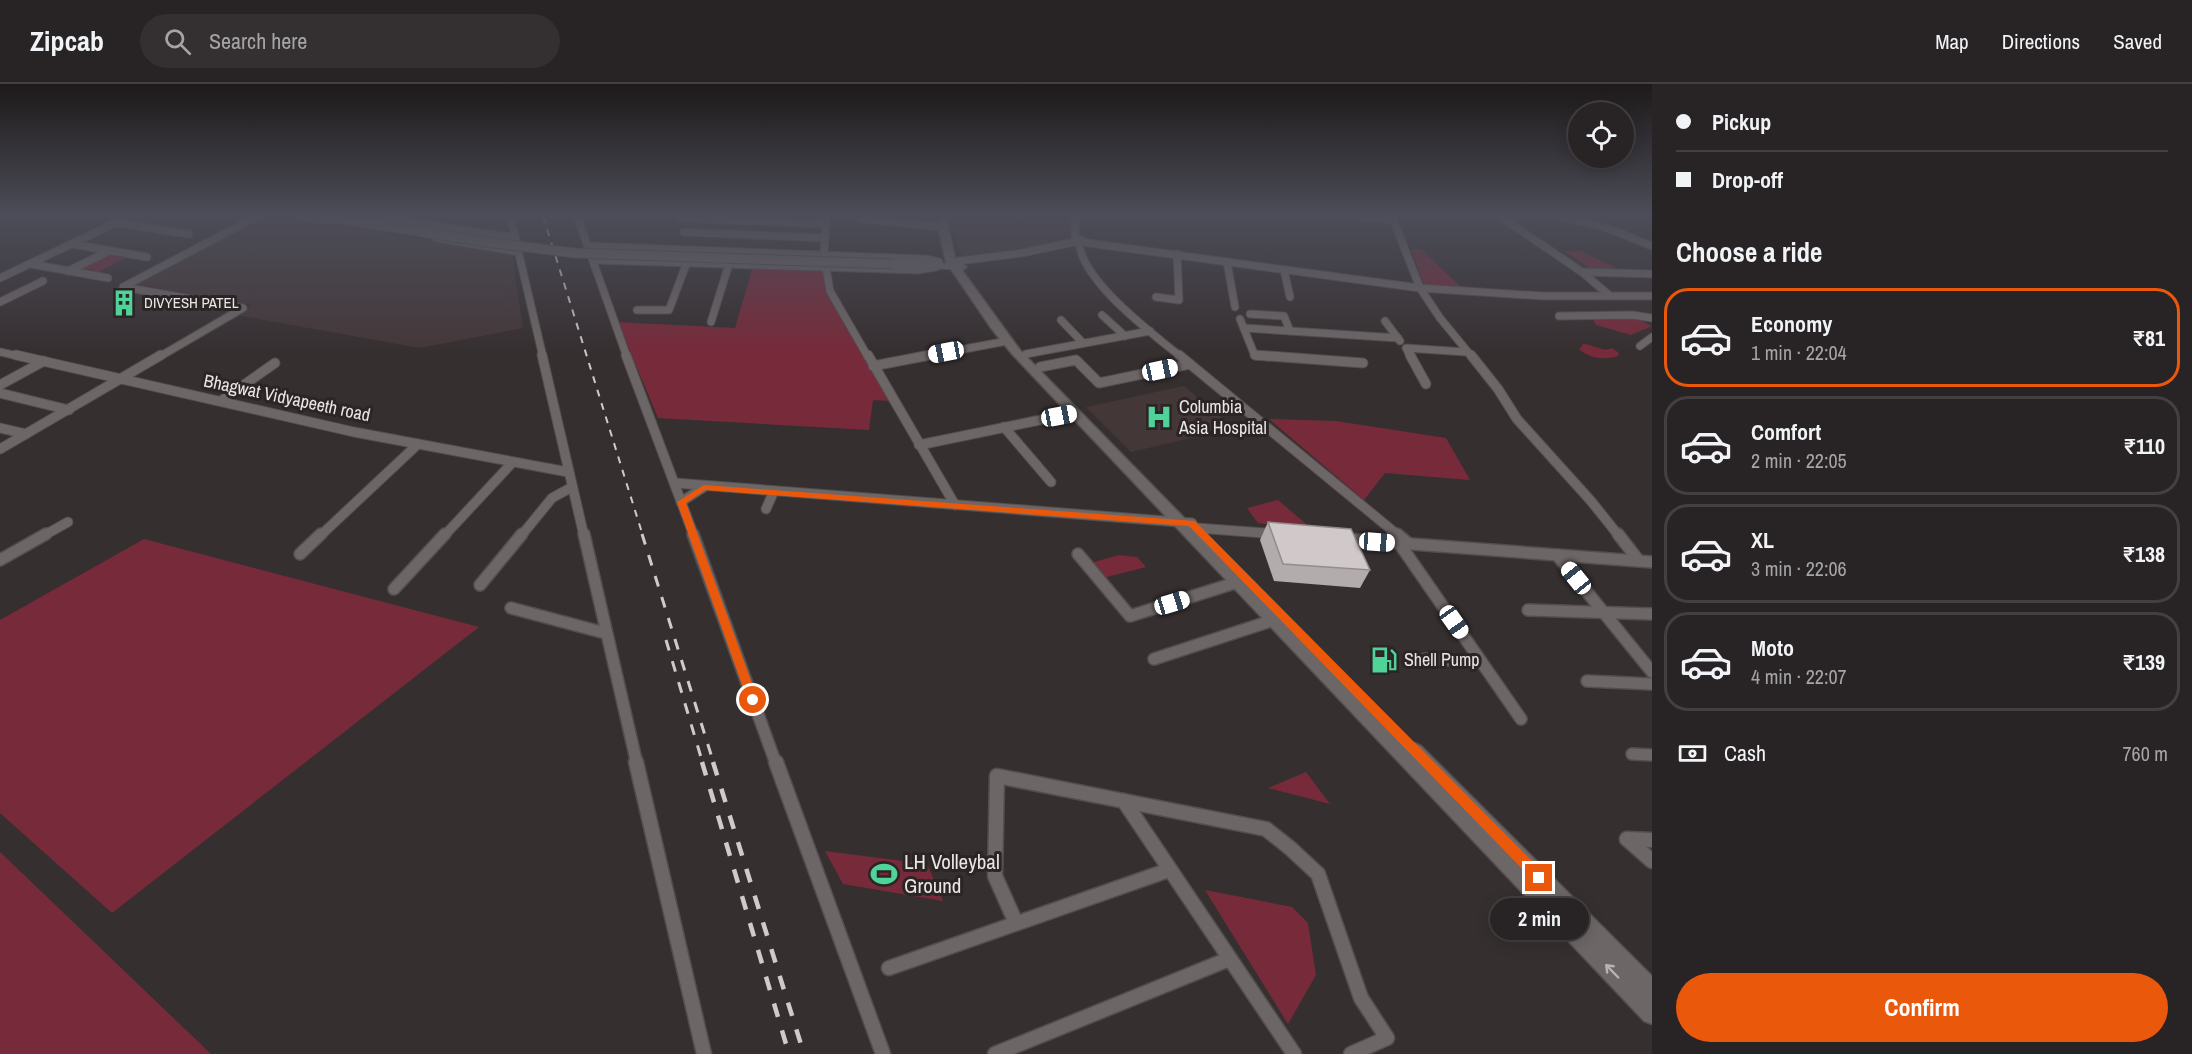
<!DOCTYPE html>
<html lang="en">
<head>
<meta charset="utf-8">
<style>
	body { margin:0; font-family:"Archivo Narrow",sans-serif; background:#342f31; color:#f1f3f6; height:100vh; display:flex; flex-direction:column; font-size:22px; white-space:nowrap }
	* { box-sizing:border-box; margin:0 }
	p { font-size:20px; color:#a5a4a6 }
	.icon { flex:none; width:33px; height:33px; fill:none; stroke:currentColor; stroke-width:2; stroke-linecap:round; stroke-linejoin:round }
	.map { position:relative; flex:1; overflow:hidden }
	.panel { display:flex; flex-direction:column; background:#282324; width:540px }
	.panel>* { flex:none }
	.banner { display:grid; align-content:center; height:132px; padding:0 24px; background:#282324 }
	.buttons { position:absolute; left:1568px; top:18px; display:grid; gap:12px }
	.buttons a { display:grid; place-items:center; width:66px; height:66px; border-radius:50%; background:#282324; box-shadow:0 3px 15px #0003,0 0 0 2px #444041; font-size:30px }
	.end { position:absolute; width:27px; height:27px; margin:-14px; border:8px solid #ea580c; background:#fff; box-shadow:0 0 0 3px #fff }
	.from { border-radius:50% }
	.bubble { position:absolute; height:42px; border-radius:21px; background:#282324; box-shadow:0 3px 15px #0003,0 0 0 2px #444041; font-size:20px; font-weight:700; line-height:42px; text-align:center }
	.car { position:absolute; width:18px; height:36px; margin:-18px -9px; border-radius:8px; box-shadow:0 0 4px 2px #0007; background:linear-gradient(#fff 24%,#345 0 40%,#fff 0 76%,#345 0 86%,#fff 0) }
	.banner b { display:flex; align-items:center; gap:21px; height:57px; font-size:22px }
	.banner b+b { border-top:2px solid #444041 }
	.banner i { width:15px; height:15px; background:#f1f3f6 }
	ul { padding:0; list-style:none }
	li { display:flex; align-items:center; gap:18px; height:99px; margin:0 12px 9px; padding:0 12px; border:3px solid #444041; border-radius:24px }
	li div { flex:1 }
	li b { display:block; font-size:22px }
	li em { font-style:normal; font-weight:700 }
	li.current { border-color:#ea580c }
	li>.icon { width:54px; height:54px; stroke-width:1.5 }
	h2 { padding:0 24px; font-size:27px; line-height:72px }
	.pay { display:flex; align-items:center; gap:15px; height:66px; padding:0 24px; font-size:22px }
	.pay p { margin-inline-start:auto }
	.primary-button { display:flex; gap:12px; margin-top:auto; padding:12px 24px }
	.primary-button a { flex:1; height:69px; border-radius:36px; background:#ea580c; color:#fff; font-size:24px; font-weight:700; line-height:69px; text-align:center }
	header { display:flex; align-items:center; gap:36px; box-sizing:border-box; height:84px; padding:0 30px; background:#282324; border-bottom:2px solid #444041 }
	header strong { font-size:28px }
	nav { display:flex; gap:33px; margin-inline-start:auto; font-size:21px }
	.search { width:420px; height:54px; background:#342f31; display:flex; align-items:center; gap:15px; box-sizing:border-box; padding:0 21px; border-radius:33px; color:#a5a4a6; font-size:22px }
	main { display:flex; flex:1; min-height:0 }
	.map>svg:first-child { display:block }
	.built { fill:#443738 }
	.green { fill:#772a3a }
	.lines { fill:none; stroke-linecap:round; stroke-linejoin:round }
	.minor-far3-casing { stroke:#524d4e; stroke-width:9 }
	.minor-far2-casing { stroke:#524d4e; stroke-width:11 }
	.minor-far1-casing { stroke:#524d4e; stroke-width:14 }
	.minor-casing { stroke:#524d4e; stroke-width:17 }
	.tertiary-casing { stroke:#524d4e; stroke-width:2 }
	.secondary-casing { stroke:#524d4e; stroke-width:3 }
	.minor-far3 { stroke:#6d6666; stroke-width:7 }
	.minor-far2 { stroke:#6d6666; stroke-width:9 }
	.minor-far1 { stroke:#6d6666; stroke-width:11 }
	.minor { stroke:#6d6666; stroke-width:14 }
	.tertiary { fill:#6d6666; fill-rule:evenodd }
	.secondary { fill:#6d6666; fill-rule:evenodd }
	.rail-far2 { stroke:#cfcbcb; stroke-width:2; stroke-dasharray:7 7; stroke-linecap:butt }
	.rail-far1 { stroke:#cfcbcb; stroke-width:3; stroke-dasharray:11 11; stroke-linecap:butt }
	.rail { stroke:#cfcbcb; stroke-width:4.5; stroke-dasharray:14 14; stroke-linecap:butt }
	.tertiary-bridge-casing { stroke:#524d4e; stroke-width:11; stroke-linecap:butt }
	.tertiary-bridge { stroke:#6d6666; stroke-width:9 }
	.wall { fill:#b3acad }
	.building { fill:#d0c8c9; stroke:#928c8d; stroke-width:1.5 }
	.oneway { stroke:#b8b3b3 }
	.route { fill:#ea580c }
	.labels { text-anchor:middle; stroke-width:6; stroke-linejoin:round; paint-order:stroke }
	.far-poi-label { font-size:15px; fill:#eae6e6; stroke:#2c2526; text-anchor:start }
	.street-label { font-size:18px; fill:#eae6e6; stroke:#2c2526 }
	.poi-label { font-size:18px; fill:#eae6e6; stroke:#2c2526; text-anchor:start }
	.near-poi-label { font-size:21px; fill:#eae6e6; stroke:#2c2526; text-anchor:start }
</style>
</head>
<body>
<header>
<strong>Zipcab</strong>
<div class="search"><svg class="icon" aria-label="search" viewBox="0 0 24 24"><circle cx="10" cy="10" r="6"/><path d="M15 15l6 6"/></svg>Search here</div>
<nav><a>Map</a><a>Directions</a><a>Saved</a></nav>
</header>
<main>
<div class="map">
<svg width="1652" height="970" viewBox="0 0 1652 970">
	<rect width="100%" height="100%" fill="#362f30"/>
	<!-- built -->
	<g class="built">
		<path d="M264 132H286L512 170 523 244 420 264 236 231 252 221 135 200Z"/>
		<path d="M956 132H1071L1070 154 1074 156 962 173 952 142Z"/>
		<path d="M1184 302 1234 344 1131 368 1086 323Z"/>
	</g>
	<!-- green -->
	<g class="green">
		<path d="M1411 165H1421L1464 206 1425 204Z"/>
		<path d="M1564 167H1581L1620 186 1591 185Z"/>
		<path d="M106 170 127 173 97 189 92 188 95 185H75Z"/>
		<path d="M753 182 825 185 829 207 890 317 873 316 869 346 658 334 618 238 735 244Z"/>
		<path d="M1593 235 1640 236 1652 242 1631 251 1596 241Z"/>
		<path d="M1581 260C1592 259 1602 269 1612 264L1619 269 1618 272C1606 276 1589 275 1579 265L1583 261Z"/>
		<path d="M1269 335 1336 337 1446 354 1470 396 1385 389 1364 416Z"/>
		<path d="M1278 416 1312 445C1293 440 1277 442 1258 439L1247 424Z"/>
		<path d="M144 455 479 543 112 829 0 729V536Z"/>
		<path d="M1119 471 1137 473 1146 483 1103 494 1091 479Z"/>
		<path d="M1306 688 1330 720 1268 704Z"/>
		<path d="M825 767 927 780 943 817 843 800Z"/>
		<path d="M0 768 211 970H0Z"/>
		<path d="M1205 806 1292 823 1308 839 1316 891 1288 940Z"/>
	</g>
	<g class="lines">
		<!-- minor-far3 casing -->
		<g class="minor-far3-casing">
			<g id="minor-far3">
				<path d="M299 132 329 137"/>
				<path d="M373 132 516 154"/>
				<path d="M510 132 543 273"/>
				<path d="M577 132 627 273"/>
				<path d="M826 132 824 172 830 207 868 273"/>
				<path d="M1075 132V153L1088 159 1420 204 1543 212H1652"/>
				<path d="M1360 132 1393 136"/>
				<path d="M1392 132 1420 204 1440 234 1472 273"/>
				<path d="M1561 132 1607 144 1652 162"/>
				<path d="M1501 133 1582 188 1609 211"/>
				<path d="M680 134 825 140"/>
				<path d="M860 135 943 143"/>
				<path d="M117 139 189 150"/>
				<path d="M684 148 824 154"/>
				<path d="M436 154 519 168"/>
				<path d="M72 160 147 173"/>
				<path d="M589 162 927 175 939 178"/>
				<path d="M593 176 917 186 936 183"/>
				<path d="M959 177 1022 169 1079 157C1080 196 1152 249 1181 273"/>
				<path d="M1227 178 1235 223"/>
				<path d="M31 180 108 194"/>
				<path d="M1284 186 1290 213"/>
				<path d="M68 187 109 167"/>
				<path d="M1582 188 1652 190"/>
				<path d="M0 194 130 132"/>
				<path d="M1156 213 1179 216 1177 170"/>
				<path d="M0 218 43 197"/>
				<path d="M637 226H669L687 178"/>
				<path d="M1102 231 1125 252"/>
				<path d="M1559 232 1633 231 1652 234"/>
				<path d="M1240 235 1255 272 1269 273"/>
				<path d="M1061 236 1083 259"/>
				<path d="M1385 237 1400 257"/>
				<path d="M711 238 729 180"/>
				<path d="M1244 244 1290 247 1284 232 1250 230"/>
				<path d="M1290 247 1398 254"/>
				<path d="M1640 262 1652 253"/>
				<path d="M0 268 22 273"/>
				<path d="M1026 270 1150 247"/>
				<path d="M159 273 243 224 123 203 258 132"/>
				<path d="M922 273 1007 257"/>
				<path d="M1411 273 1406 264 1466 268"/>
			</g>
		</g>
		<!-- minor-far2 casing -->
		<g class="minor-far2-casing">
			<g id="minor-far2">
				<path d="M16 271 354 348 568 388"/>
				<path d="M542 271 584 452"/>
				<path d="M626 271 694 452"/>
				<path d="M868 271 955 421"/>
				<path d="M1179 271 1399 452"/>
				<path d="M1255 271 1363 279"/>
				<path d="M1410 271 1426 300"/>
				<path d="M1471 271 1498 305 1517 335 1591 417 1619 452"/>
				<path d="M873 282 930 271"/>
				<path d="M1040 283 1076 276 1099 299 1190 280"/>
				<path d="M0 301 44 277"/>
				<path d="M0 309 69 326"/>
				<path d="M221 317 275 279"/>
				<path d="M1004 343 1051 398"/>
				<path d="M0 344 26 350"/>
				<path d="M919 361 1074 329"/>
				<path d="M0 365 161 271"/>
				<path d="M675 399 1192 439"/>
				<path d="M681 418 704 403"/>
				<path d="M766 425 774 407"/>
				<path d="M1197 444 1277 450"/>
				<path d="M43 452 68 438"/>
				<path d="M320 452 418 360"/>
				<path d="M444 452 511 380"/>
				<path d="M521 452 552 414 572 403"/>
			</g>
		</g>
		<!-- minor-far1 casing -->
		<g class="minor-far1-casing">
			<g id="minor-far1">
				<path d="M584 450 637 680"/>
				<path d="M693 450 776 680"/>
				<path d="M1397 450 1409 460"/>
				<path d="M1618 450 1639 477"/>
				<path d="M1344 455 1652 478"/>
				<path d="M1399 459 1521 635"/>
				<path d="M300 470 321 450"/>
				<path d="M1078 470 1130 532 1238 498"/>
				<path d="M1557 471 1652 588"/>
				<path d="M0 476 46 450"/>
				<path d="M480 501 522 450"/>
				<path d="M394 505 445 450"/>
				<path d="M511 524 605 549"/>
				<path d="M1528 526 1652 530"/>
				<path d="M1154 575 1274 536"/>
				<path d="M1425 575 1481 577"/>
				<path d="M1587 597 1652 600"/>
				<path d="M1632 670 1652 671"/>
			</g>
		</g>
		<!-- minor casing -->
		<g class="minor-casing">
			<g id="minor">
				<path d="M636 678 704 970"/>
				<path d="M776 678 883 970"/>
				<path d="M1627 755 1652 777"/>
				<path d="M1627 755 1652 756"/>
				<path d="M1016 839 995 792 997 692 1124 717"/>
				<path d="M889 884 1169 786"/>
				<path d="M995 970 1229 875"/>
				<path d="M1294 970 1124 717 1266 745 1290 764 1318 790 1361 914 1387 954 1351 970"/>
			</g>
		</g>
		<!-- tertiary casing -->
		<g class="tertiary-casing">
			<path id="tertiary" d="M894 177 963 180 967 183 963 186 891 182V178Z"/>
		</g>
		<!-- secondary casing -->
		<g class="secondary-casing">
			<path id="secondary" d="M941 132H949L948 143 956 178 1020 266 1408 663 1415 659 1421 662 1652 892V940L1644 937 1012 270 991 244 946 178 938 143Z"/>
		</g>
		<!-- minor-far3 -->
		<use href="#minor-far3" class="minor-far3"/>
		<!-- minor-far2 -->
		<use href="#minor-far2" class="minor-far2"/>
		<!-- minor-far1 -->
		<use href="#minor-far1" class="minor-far1"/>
		<!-- minor -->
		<use href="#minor" class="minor"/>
		<!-- tertiary -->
		<use href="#tertiary" class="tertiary"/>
		<!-- secondary -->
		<use href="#secondary" class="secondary"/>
		<!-- rail-far2 -->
		<path class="rail-far2" d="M543 132 643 452"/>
		<!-- rail-far1 -->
		<g class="rail-far1">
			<path d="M642 450 714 680"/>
			<path d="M666 556 703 680"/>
		</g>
		<!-- rail -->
		<g class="rail">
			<path d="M702 678 789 970"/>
			<path d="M713 678 804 970"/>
		</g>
		<!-- tertiary-bridge casing -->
		<g class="tertiary-bridge-casing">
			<path id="tertiary-bridge" d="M320 132 493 159 575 169 894 180"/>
		</g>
		<!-- tertiary-bridge -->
		<use href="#tertiary-bridge" class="tertiary-bridge"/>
	</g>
	<!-- wall -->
	<path class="wall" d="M1268 438 1370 486 1360 504 1274 497 1260 456Z"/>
	<!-- building -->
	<path class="building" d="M1268 438 1351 445 1370 486 1283 480Z"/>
	<!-- one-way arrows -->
	<defs><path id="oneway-shaft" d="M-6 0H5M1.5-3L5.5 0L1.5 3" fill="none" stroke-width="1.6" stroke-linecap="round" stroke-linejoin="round" transform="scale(1.5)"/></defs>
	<use class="oneway" href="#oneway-shaft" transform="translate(1612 887) rotate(-134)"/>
	<!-- sky -->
	<linearGradient id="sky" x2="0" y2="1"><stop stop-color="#1e1a1a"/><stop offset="0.49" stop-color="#4c4d59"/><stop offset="1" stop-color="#4c4d59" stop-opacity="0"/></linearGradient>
	<rect width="1652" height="268" fill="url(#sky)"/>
	<!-- route -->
	<path class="route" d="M704 401 1195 437 1544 789 1546 794 1544 798 1539 800 1535 798 1189 442 705 406 686 419 758 616 757 620H749L677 418Z"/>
	<!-- icons -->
	<defs>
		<g id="building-bare" transform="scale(2.07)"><path d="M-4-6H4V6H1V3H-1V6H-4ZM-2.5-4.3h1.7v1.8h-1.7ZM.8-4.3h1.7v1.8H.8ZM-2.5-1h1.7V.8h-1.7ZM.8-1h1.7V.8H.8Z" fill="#4fd399" stroke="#2c2526" stroke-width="2.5" paint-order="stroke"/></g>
		<g id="hospital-bare" transform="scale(2.07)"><path d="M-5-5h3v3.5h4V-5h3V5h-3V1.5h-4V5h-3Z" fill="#4fd399" stroke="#2c2526" stroke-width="2.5" paint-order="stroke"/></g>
		<g id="fuel-bare" transform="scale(2.07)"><path d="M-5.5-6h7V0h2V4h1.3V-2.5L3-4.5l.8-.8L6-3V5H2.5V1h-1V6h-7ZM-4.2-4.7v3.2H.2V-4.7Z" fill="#4fd399" stroke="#2c2526" stroke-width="2.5" paint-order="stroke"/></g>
		<g id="stadium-bare" transform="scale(2.07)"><path d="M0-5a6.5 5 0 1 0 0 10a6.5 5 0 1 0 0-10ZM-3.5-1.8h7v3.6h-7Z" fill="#4fd399" stroke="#2c2526" stroke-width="2.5" paint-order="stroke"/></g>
	</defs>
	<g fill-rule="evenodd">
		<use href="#building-bare" x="124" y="219"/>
		<use href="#hospital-bare" x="1159" y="333"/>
		<use href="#fuel-bare" x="1384" y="576"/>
		<use href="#stadium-bare" x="884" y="790"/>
	</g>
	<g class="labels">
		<!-- far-poi labels -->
		<g class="far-poi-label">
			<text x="144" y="224">DIVYESH PATEL</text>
		</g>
		<!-- street labels -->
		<g class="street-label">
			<text transform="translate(287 314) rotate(12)" y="6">Bhagwat Vidyapeeth road</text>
		</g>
		<!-- poi labels -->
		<g class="poi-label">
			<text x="1179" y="329">Columbia<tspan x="1179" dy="21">Asia Hospital</tspan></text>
			<text x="1404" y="582">Shell Pump</text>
		</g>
		<!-- near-poi labels -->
		<g class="near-poi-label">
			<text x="904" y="785">LH Volleybal<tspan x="904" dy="24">Ground</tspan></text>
		</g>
	</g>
</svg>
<div class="buttons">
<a><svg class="icon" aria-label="locate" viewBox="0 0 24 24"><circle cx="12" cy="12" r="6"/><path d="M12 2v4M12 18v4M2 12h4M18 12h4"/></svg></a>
</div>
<i class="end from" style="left:753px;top:616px"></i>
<i class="end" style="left:1539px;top:794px"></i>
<div class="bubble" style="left:1490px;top:814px;width:99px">2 min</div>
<i class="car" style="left:946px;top:268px;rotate:259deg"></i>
<i class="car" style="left:1160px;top:286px;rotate:78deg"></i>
<i class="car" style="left:1059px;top:332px;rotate:79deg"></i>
<i class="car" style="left:1377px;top:458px;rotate:94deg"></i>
<i class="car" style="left:1576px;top:494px;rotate:321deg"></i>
<i class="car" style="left:1172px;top:519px;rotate:73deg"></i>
<i class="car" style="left:1454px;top:538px;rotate:145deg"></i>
</div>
<section class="panel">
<div class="banner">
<b><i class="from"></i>Pickup</b>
<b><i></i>Drop-off</b>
</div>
<h2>Choose a ride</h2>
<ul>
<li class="current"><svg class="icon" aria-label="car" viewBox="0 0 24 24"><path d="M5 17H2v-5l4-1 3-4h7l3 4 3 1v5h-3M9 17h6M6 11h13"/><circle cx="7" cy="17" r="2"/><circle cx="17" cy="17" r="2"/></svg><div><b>Economy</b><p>1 min · 22:04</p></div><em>₹81</em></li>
<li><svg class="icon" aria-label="car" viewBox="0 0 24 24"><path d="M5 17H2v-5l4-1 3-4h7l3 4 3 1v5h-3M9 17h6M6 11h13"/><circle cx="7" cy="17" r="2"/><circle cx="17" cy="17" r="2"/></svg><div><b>Comfort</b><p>2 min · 22:05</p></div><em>₹110</em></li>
<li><svg class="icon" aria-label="car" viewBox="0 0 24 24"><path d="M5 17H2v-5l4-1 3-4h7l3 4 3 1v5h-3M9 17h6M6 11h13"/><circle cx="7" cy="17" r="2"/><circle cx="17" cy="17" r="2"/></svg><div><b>XL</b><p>3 min · 22:06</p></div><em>₹138</em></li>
<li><svg class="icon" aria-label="car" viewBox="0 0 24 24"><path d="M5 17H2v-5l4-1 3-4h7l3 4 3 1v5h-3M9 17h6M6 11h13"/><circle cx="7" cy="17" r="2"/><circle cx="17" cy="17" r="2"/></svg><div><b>Moto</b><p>4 min · 22:07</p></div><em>₹139</em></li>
</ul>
<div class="pay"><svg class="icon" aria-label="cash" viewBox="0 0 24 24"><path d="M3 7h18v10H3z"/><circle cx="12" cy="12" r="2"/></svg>Cash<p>760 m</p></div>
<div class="primary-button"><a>Confirm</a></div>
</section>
</main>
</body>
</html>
